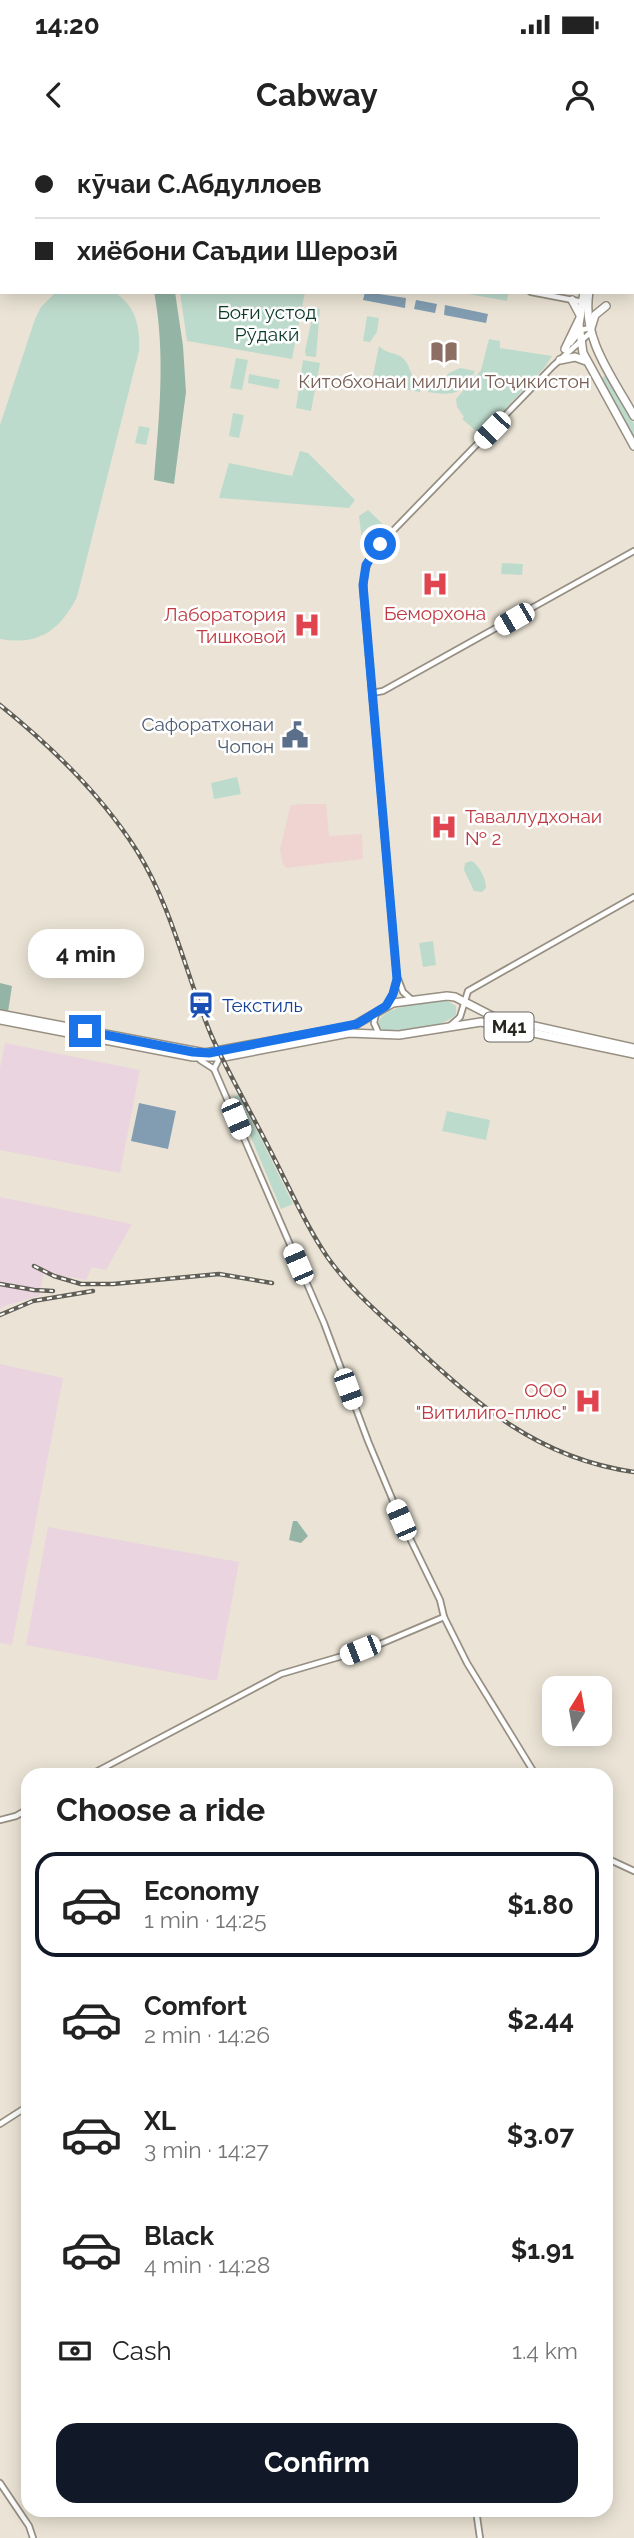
<!DOCTYPE html>
<html lang="en">
<head>
<meta charset="utf-8">
<style>
	body { margin:0; font-family:Raleway,sans-serif; background:#f2f2f2; color:#222; height:100vh; display:flex; flex-direction:column; font-size:26px; white-space:nowrap }
	* { box-sizing:border-box; margin:0 }
	p { font-size:23px; color:#767676 }
	.icon { flex:none; width:38px; height:38px; fill:none; stroke:currentColor; stroke-width:2; stroke-linecap:round; stroke-linejoin:round }
	.map { position:relative; flex:1; overflow:hidden }
	.panel { position:absolute; left:21px; top:1628px; width:592px; height:749px; display:flex; flex-direction:column; background:#fff; border-radius:21px; box-shadow:0 4px 18px #0003 }
	.panel>* { flex:none }
	.banner { position:absolute; left:0px; top:0px; width:635px; height:154px; box-shadow:0 4px 18px #0003; display:grid; align-content:center; height:154px; padding:0 35px; background:#fff }
	.needle { width:46px; rotate:11deg }
	.buttons { position:absolute; left:542px; top:1536px; display:grid; gap:14px }
	.buttons a { display:grid; place-items:center; width:70px; height:70px; border-radius:14px; background:#fff; box-shadow:0 4px 18px #0003; font-size:35px }
	.end { position:absolute; width:32px; height:32px; margin:-16px; border:9px solid #1a73e8; background:#fff; box-shadow:0 0 0 4px #fff }
	.from { border-radius:50% }
	.bubble { position:absolute; height:49px; border-radius:21px; background:#fff; box-shadow:0 4px 18px #0003; font-size:23px; font-weight:700; line-height:49px; text-align:center }
	.car { position:absolute; width:21px; height:42px; margin:-21px -10px; border-radius:9px; box-shadow:0 0 5px 2px #0007; background:linear-gradient(#fff 24%,#345 0 40%,#fff 0 76%,#345 0 86%,#fff 0) }
	.banner b { display:flex; align-items:center; gap:24px; height:66px; font-size:26px }
	.banner b+b { border-top:2px solid #e0e0e0 }
	.banner i { width:18px; height:18px; background:#222 }
	ul { padding:0; list-style:none }
	li { display:flex; align-items:center; gap:21px; height:105px; margin:0 14px 10px; padding:0 21px; border:4px solid transparent; border-radius:21px }
	li div { flex:1 }
	li b { display:block; font-size:26px }
	li em { font-style:normal; font-weight:700 }
	li.on { border-color:#111827 }
	li>.icon { width:63px; height:63px; stroke-width:1.5 }
	h2 { padding:0 35px; font-size:32px; line-height:84px }
	.pay { display:flex; align-items:center; gap:18px; height:77px; padding:0 35px; font-size:26px }
	.pay p { margin-inline-start:auto }
	.button { display:flex; gap:14px; margin-top:auto; padding:14px 35px }
	.button a { flex:1; height:80px; border-radius:21px; background:#111827; color:#fff; font-size:28px; font-weight:700; line-height:80px; text-align:center }
	.status { display:flex; justify-content:space-between; align-items:center; height:49px; padding:0 35px; background:#fff; direction:ltr }
	.status svg { height:19px; fill:currentColor }
	header { display:flex; justify-content:space-between; align-items:center; height:91px; padding:0 35px; background:#fff; font-size:32px; font-weight:700 }
	.map>svg:first-child { display:block }
	.industrial { fill:#ead4e0 }
	.education { fill:#efd4d2 }
	.green { fill:#bddbcc }
	.forest { fill:#94b5a5 }
	.water { fill:#829db1 }
	.lines { fill:none; stroke-linecap:round; stroke-linejoin:round }
	.minor-casing { stroke:#968f82; stroke-width:8 }
	.major-casing { stroke:#968f82; stroke-width:10 }
	.highway-casing { stroke:#968f82; stroke-width:10 }
	.minor { stroke:#fff; stroke-width:4.5 }
	.major { stroke:#fff; stroke-width:6 }
	.highway { stroke:#fff; stroke-width:7 }
	.rail-casing { stroke:#615e55; stroke-width:4.5 }
	.rail { stroke:#fff; stroke-width:2; stroke-dasharray:5; stroke-linecap:butt }
	.route { stroke:#1a73e8; stroke-width:9 }
	.labels { text-anchor:middle; stroke-width:5; stroke-linejoin:round; paint-order:stroke }
	.shield { fill:#fff; stroke:#686662; stroke-width:2 }
	.shield-label { font-size:18px; font-weight:bold; fill:#27251f }
	.park-label { font-size:19px; fill:#0c3a29; stroke:#fff }
	.education-label { font-size:19px; fill:#785e54; stroke:#fff }
	.health-label { font-size:19px; fill:#be3a42; stroke:#fff; text-anchor:end }
	.service-label { font-size:19px; fill:#4e5e75; stroke:#fff; text-anchor:end }
	.transit-label { font-size:19px; fill:#164399; stroke:#fff; text-anchor:start }
</style>
</head>
<body>
<div class="status"><b>14:20</b><svg viewBox="0 0 49 12"><path d="M0 12V9h3v3zM5 12V6h3v6zM10 12V3h3v9zM15 12V0h3v12zM26 1h20v11H26zM47 4h2v5h-2z"/></svg></div>
<header><svg class="icon" aria-label="back" viewBox="0 0 24 24"><path d="M15 5l-7 7 7 7"/></svg>Cabway<svg class="icon" aria-label="person" viewBox="0 0 24 24"><circle cx="12" cy="8" r="4"/><path d="M4 21q1-7 8-7t8 7"/></svg></header>
<div class="map">
<svg width="634" height="2398" viewBox="0 0 634 2398">
	<rect width="100%" height="100%" fill="#ebe4d6"/>
	<!-- industrial -->
	<g class="industrial">
		<path d="M5 903 140 930 120 1033 0 1010V928Z"/>
		<path d="M0 1057 132 1084 106 1130 92 1127 86 1140 44 1132 39 1156 7 1165 0 1169Z"/>
		<path d="M0 1224 63 1238 12 1505 0 1503Z"/>
		<path d="M48 1387 239 1422 217 1541 26 1505Z"/>
	</g>
	<!-- education -->
	<path class="education" d="M303 664H326L329 696 362 694 363 719 286 728 282 722 280 709 289 671 291 665Z"/>
	<!-- green -->
	<g class="green">
		<path d="M146 0H601V2Z"/>
		<path d="M56 152H114C136 166 140 186 139 211L77 457C60 490 39 506 0 499V285L35 179 41 167Z"/>
		<path d="M180 152H305L292 219 187 201Z"/>
		<path d="M458 152 508 154 507 161Z"/>
		<path d="M314 169H320L316 217 306 216 305 211Z"/>
		<path d="M367 176 379 178 377 192 370 202 363 201Z"/>
		<path d="M489 199 500 201V208L552 216 545 227 481 295 462 279 464 277 457 267 456 259 481 230Z"/>
		<path d="M379 206C386 213 392 212 400 216 408 220 411 233 414 241L421 244 420 252 374 244 372 240Z"/>
		<path d="M236 218 248 220 242 250 230 248Z"/>
		<path d="M303 220 320 223 311 271 296 268Z"/>
		<path d="M460 228 475 231C463 255 452 256 428 252L429 245H439L449 233Z"/>
		<path d="M249 234 280 240 278 249 248 243Z"/>
		<path d="M606 235 634 284V302L599 240Z"/>
		<path d="M233 273 244 275 239 298 229 296Z"/>
		<path d="M139 286 150 288 146 305 135 303Z"/>
		<path d="M300 311 308 313 355 360 349 368 219 358 229 323 292 336Z"/>
		<path d="M368 370 387 388 367 409 363 408 359 376Z"/>
		<path d="M502 423 523 424 522 435 501 434Z"/>
		<path d="M237 637 241 654 214 659 211 643Z"/>
		<path d="M471 721C479 724 486 739 486 748L482 752 474 751 464 730 465 723Z"/>
		<path d="M433 801 436 825 423 827 419 803Z"/>
		<path d="M444 859 456 866V874C445 888 398 894 382 889L378 884C382 865 426 863 444 859Z"/>
		<path d="M239 954 293 1064 281 1069 234 957Z"/>
		<path d="M447 971 490 980 486 1000 442 991Z"/>
	</g>
	<!-- forest -->
	<g class="forest">
		<path d="M154 152H175L183 206 186 252 174 344 154 340C159 278 166 214 154 152Z"/>
		<path d="M0 843 12 846 8 872 0 870Z"/>
		<path d="M293 1381H297L308 1396 301 1403 289 1400Z"/>
	</g>
	<!-- water -->
	<g class="water">
		<path d="M365 152 406 158 405 168 363 160Z"/>
		<path d="M416 160 437 164 435 173 414 169Z"/>
		<path d="M445 165 488 174 486 183 444 175Z"/>
		<path d="M139 963 176 971 168 1009 131 1001Z"/>
	</g>
	<g class="lines">
		<!-- minor casing -->
		<g class="minor-casing">
			<g id="minor">
				<path d="M399 2 400 0"/>
				<path d="M531 152 583 162"/>
				<path d="M571 203 581 190 590 188"/>
				<path d="M372 553 383 551 634 411"/>
				<path d="M398 839 403 852 412 860"/>
				<path d="M387 866 393 854 397 839 364 460C362 436 365 419 383 401L553 226 591 192"/>
				<path d="M376 873 374 883 379 894"/>
				<path d="M451 885 460 877 468 851 634 757"/>
				<path d="M200 920 214 929 220 917"/>
				<path d="M214 929 324 1183 368 1301 401 1380 440 1460 444 1477 467 1523 535 1634"/>
				<path d="M92 1634 281 1534 373 1507 444 1477"/>
				<path d="M0 1680 16 1676 28 1669"/>
				<path d="M606 1718 634 1731"/>
				<path d="M0 1984 28 1966"/>
				<path d="M0 2343 29 2386 33 2398"/>
				<path d="M476 2370 480 2398"/>
			</g>
		</g>
		<!-- major casing -->
		<g class="major-casing">
			<g id="major">
				<path d="M40 2 42 0"/>
				<path d="M52 2 53 0"/>
				<path d="M0 64 2 62"/>
				<path d="M0 83 2 80"/>
			</g>
		</g>
		<!-- highway casing -->
		<g class="highway-casing">
			<g id="highway">
				<path d="M614 2 615 0"/>
				<path d="M620 2V0"/>
				<path d="M584 152 579 185 583 213 634 306"/>
				<path d="M589 152C581 198 613 238 634 276"/>
				<path d="M572 160 580 175"/>
				<path d="M591 188 595 175 606 166"/>
				<path d="M565 209 579 180"/>
				<path d="M560 220 575 217 586 221"/>
				<path d="M0 874 205 913 353 886 393 863 447 856 455 857 494 877 634 908"/>
				<path d="M0 880 193 917H224L349 893 399 895 481 882 634 914"/>
			</g>
		</g>
		<!-- minor -->
		<use href="#minor" class="minor"/>
		<!-- major -->
		<use href="#major" class="major"/>
		<!-- highway -->
		<use href="#highway" class="highway"/>
		<!-- rail casing -->
		<g class="rail-casing">
			<g id="rail">
				<path d="M0 565C52 607 101 654 137 711 173 769 186 836 212 897 231 939 255 979 275 1020 292 1053 307 1088 328 1118 351 1150 380 1175 409 1201 478 1265 537 1318 634 1332"/>
				<path d="M34 1126 54 1136 81 1144H113L219 1134 272 1143"/>
				<path d="M0 1144 34 1150 53 1151"/>
				<path d="M0 1175 33 1161 93 1151"/>
			</g>
		</g>
		<!-- rail -->
		<use href="#rail" class="rail"/>
	</g>
	<g class="lines">
		<!-- route -->
		<path class="route" d="M85 891 193 912 209 913 357 884 386 866 393 854 397 839 363 445 366 425 380 404"/>
	</g>
	<!-- icons -->
	<defs>
		<g id="library-bare" transform="scale(2.1)"><path d="M-6-4Q-3-5.5-.7-3.5V5Q-3 3-6 4ZM6-4Q3-5.5 .7-3.5V5Q3 3 6 4Z" fill="#8d6e63" stroke="#fff" stroke-width="2.5" paint-order="stroke"/></g>
		<g id="hospital-bare" transform="scale(2.1)"><path d="M-5-5h3v3.5h4V-5h3V5h-3V1.5h-4V5h-3Z" fill="#e0444e" stroke="#fff" stroke-width="2.5" paint-order="stroke"/></g>
		<g id="civic-bare" transform="scale(2.1)"><path d="M-.6-6.5H3V-4.5H.6V-3L4-1V1h2V6H-6V1h2V-1L-.6-3ZM-1.2 2.5V6h2.4V2.5Z" fill="#5c6f8a" stroke="#fff" stroke-width="2.5" paint-order="stroke"/></g>
		<g id="station-bare" transform="scale(2.1)"><path d="M-3-6H3Q5-6 5-4V2Q5 4 3 4L4.5 6H3L1.5 4h-3L-3 6H-4.5L-3 4Q-5 4-5 2V-4Q-5-6-3-6ZM-3.5-4v3h7v-3ZM-3.5 1v1.5H-2V1ZM2 1v1.5H3.5V1Z" fill="#1a4fb4" stroke="#fff" stroke-width="2.5" paint-order="stroke"/></g>
	</defs>
	<g fill-rule="evenodd">
		<use href="#library-bare" x="444" y="212"/>
		<use href="#hospital-bare" x="435" y="444"/>
		<use href="#hospital-bare" x="307" y="485"/>
		<use href="#civic-bare" x="295" y="595"/>
		<use href="#hospital-bare" x="444" y="687"/>
		<use href="#station-bare" x="201" y="865"/>
		<use href="#hospital-bare" x="588" y="1261"/>
	</g>
	<g class="labels">
		<!-- shield labels -->
		<rect class="shield" x="484.5" y="872.5" width="49" height="29" rx="5"/>
		<g class="shield-label">
			<text x="509" y="893">M41</text>
		</g>
		<!-- park labels -->
		<g class="park-label">
			<text x="267" y="179">Боғи устод<tspan x="267" dy="22">Рӯдакӣ</tspan></text>
		</g>
		<!-- education labels -->
		<g class="education-label">
			<text x="444" y="248">Китобхонаи миллии Тоҷикистон</text>
		</g>
		<!-- health labels -->
		<g class="health-label">
			<text x="435" y="480" text-anchor="middle">Беморхона</text>
			<text x="286" y="481">Лаборатория<tspan x="286" dy="22">Тишковой</tspan></text>
			<text x="465" y="683" text-anchor="start">Таваллудхонаи<tspan x="465" dy="22">№ 2</tspan></text>
			<text x="567" y="1257">ООО<tspan x="567" dy="22">"Витилиго-плюс"</tspan></text>
		</g>
		<!-- service labels -->
		<g class="service-label">
			<text x="274" y="591">Сафоратхонаи<tspan x="274" dy="22">Чопон</tspan></text>
		</g>
		<!-- transit labels -->
		<g class="transit-label">
			<text x="222" y="872">Текстиль</text>
		</g>
	</g>
</svg>
<div class="buttons">
<a><svg class="needle" viewBox="-14 -14 28 28"><path d="M0-13l5 13h-10z" fill="#e53935"/><path d="M0 13l5-13h-10z" fill="#767676"/></svg></a>
</div>
<i class="end from" style="left:380px;top:404px"></i>
<i class="end" style="left:85px;top:891px"></i>
<div class="bubble" style="left:28px;top:789px;width:116px">4 min</div>
<i class="car" style="left:492px;top:290px;rotate:224deg"></i>
<i class="car" style="left:514px;top:479px;rotate:240deg"></i>
<i class="car" style="left:236px;top:979px;rotate:157deg"></i>
<i class="car" style="left:298px;top:1124px;rotate:337deg"></i>
<i class="car" style="left:348px;top:1249px;rotate:160deg"></i>
<i class="car" style="left:401px;top:1380px;rotate:337deg"></i>
<i class="car" style="left:360px;top:1510px;rotate:248deg"></i>
<div class="banner">
<b><i class="from"></i>кӯчаи С.Абдуллоев</b>
<b><i></i>хиёбони Саъдии Шерозӣ</b>
</div>
<section class="panel">
<h2>Choose a ride</h2>
<ul>
<li class="on"><svg class="icon" aria-label="car" viewBox="0 0 24 24"><path d="M5 17H2v-5l4-1 3-4h7l3 4 3 1v5h-3M9 17h6M6 11h13"/><circle cx="7" cy="17" r="2"/><circle cx="17" cy="17" r="2"/></svg><div><b>Economy</b><p>1 min · 14:25</p></div><em>$1.80</em></li>
<li><svg class="icon" aria-label="car" viewBox="0 0 24 24"><path d="M5 17H2v-5l4-1 3-4h7l3 4 3 1v5h-3M9 17h6M6 11h13"/><circle cx="7" cy="17" r="2"/><circle cx="17" cy="17" r="2"/></svg><div><b>Comfort</b><p>2 min · 14:26</p></div><em>$2.44</em></li>
<li><svg class="icon" aria-label="car" viewBox="0 0 24 24"><path d="M5 17H2v-5l4-1 3-4h7l3 4 3 1v5h-3M9 17h6M6 11h13"/><circle cx="7" cy="17" r="2"/><circle cx="17" cy="17" r="2"/></svg><div><b>XL</b><p>3 min · 14:27</p></div><em>$3.07</em></li>
<li><svg class="icon" aria-label="car" viewBox="0 0 24 24"><path d="M5 17H2v-5l4-1 3-4h7l3 4 3 1v5h-3M9 17h6M6 11h13"/><circle cx="7" cy="17" r="2"/><circle cx="17" cy="17" r="2"/></svg><div><b>Black</b><p>4 min · 14:28</p></div><em>$1.91</em></li>
</ul>
<div class="pay"><svg class="icon" aria-label="cash" viewBox="0 0 24 24"><path d="M3 7h18v10H3z"/><circle cx="12" cy="12" r="2"/></svg>Cash<p>1.4 km</p></div>
<div class="button"><a>Confirm</a></div>
</section>
</div>
</body>
</html>
